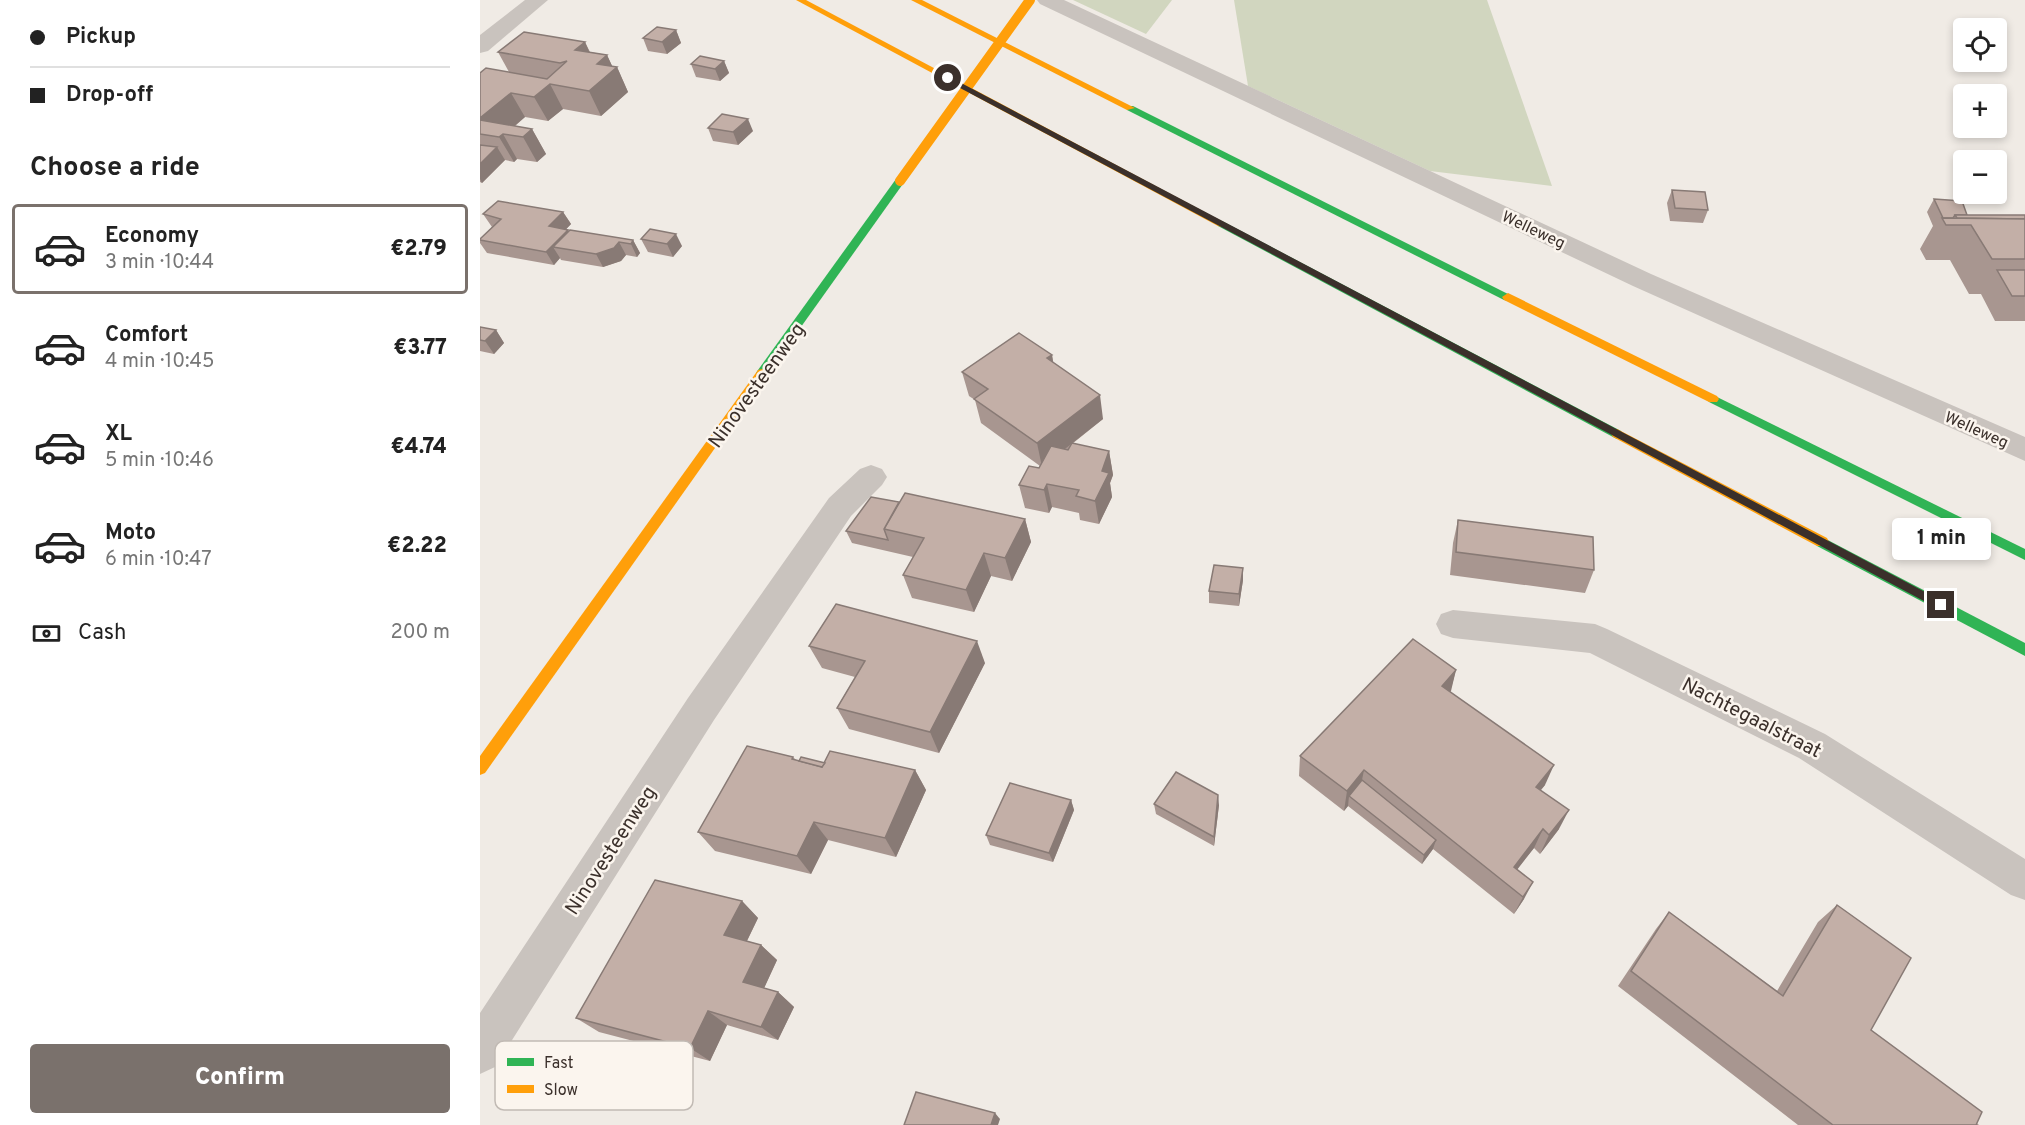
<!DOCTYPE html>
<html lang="en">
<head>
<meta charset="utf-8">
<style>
	body { margin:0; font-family:Overpass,sans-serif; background:#f2f2f2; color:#222; height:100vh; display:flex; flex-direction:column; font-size:22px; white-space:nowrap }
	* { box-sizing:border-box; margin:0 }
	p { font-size:20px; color:#767676 }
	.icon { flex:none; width:33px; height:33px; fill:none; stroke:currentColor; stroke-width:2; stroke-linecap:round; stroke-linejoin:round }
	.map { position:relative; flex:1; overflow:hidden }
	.panel { display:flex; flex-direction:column; background:#fff; width:480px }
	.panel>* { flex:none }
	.top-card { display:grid; align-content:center; height:132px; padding:0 30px; background:#fff }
	.buttons { position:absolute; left:1473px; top:18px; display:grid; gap:12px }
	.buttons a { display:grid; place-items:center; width:54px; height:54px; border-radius:6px; background:#fff; box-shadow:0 3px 9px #0003; font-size:30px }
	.end { position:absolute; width:27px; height:27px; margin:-14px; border:8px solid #3b302b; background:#fff; box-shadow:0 0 0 3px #fff }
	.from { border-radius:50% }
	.bubble { position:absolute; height:42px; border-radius:6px; background:#fff; box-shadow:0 3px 9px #0003; font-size:20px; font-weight:800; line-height:42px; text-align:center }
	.top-card b { display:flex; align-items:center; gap:21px; height:57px; font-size:22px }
	.top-card b+b { border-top:2px solid #e0e0e0 }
	.top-card i { width:15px; height:15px; background:#222 }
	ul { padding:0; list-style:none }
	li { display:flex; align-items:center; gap:18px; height:90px; margin:0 12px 9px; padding:0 18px; border:3px solid transparent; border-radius:6px }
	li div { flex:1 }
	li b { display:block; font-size:22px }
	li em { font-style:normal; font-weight:800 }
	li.selected { border-color:#7a716c }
	li>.icon { width:54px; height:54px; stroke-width:1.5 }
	h2 { padding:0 30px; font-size:27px; line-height:72px }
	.pay { display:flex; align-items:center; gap:15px; height:66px; padding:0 30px; font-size:22px }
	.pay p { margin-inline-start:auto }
	.cta { display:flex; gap:12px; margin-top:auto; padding:12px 30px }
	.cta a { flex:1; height:69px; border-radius:6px; background:#7a716c; color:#fff; font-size:24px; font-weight:800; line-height:69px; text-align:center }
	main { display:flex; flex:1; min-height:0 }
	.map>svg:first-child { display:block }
	.green { fill:#d1d6bf }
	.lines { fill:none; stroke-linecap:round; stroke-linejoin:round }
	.street { fill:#c9c3be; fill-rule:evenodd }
	.fast { fill:#30b455; fill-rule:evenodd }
	.slow { fill:#ff9f0a; fill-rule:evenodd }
	.slow-bridge { stroke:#ff9f0a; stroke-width:10 }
	.wall { fill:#a89690 }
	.shaded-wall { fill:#887a75 }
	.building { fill:#c3afa7; stroke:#887a75; stroke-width:1.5 }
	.route { fill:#3b302b }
	.labels { text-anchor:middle; stroke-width:5; stroke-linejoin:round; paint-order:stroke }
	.far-street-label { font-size:16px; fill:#3b302b; stroke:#fbf5ee }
	.street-label { font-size:20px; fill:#3b302b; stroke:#fbf5ee }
	.key { fill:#fbf5ee; stroke:#c1bab4; stroke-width:1.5 }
	.key-label { font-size:16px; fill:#3b302b }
</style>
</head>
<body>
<main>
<section class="panel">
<div class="top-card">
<b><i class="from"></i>Pickup</b>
<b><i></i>Drop-off</b>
</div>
<h2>Choose a ride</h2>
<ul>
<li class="selected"><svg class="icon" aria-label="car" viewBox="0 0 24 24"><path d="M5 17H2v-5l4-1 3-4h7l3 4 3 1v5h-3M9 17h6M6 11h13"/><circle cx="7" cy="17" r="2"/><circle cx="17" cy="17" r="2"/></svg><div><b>Economy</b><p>3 min · 10:44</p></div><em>€2.79</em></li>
<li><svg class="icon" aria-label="car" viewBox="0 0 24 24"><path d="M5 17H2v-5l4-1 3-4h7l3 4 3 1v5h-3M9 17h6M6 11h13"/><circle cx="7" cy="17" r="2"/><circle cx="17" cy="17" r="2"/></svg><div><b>Comfort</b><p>4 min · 10:45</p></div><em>€3.77</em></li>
<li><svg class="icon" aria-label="car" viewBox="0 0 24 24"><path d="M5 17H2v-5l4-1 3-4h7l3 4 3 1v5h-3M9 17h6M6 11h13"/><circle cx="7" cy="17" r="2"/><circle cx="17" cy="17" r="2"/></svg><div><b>XL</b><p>5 min · 10:46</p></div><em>€4.74</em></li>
<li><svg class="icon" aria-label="car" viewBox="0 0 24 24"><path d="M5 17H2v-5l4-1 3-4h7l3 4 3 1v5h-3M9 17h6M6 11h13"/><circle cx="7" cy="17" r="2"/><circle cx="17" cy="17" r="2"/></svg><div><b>Moto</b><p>6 min · 10:47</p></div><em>€2.22</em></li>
</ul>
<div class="pay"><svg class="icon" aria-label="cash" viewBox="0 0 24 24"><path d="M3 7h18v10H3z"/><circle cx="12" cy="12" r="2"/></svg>Cash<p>200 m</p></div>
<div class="cta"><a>Confirm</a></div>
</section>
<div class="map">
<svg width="1545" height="1125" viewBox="0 0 1545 1125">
	<rect width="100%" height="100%" fill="#f0ebe5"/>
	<!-- green -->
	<g class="green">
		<path d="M593 0H692L666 34Z"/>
		<path d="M754 0H1007L1072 186 950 171 768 86Z"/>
	</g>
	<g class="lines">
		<!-- street -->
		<g class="street">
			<path d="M45 0H68L8 51 0 53V35Z"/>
			<path d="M557 0H584L1171 274 1545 437V461L1153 286 560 4Z"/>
			<path d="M391 465 402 469 407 477 402 485 371 516 234 720 15 1067 0 1074V1013L208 698 349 498 380 469Z"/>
			<path d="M973 610 1115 624 1127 629 1345 734 1545 859V900L1531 895 1319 758 1110 653 973 638 961 634 956 624 961 614Z"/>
		</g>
		<!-- fast -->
		<g class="fast">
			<path d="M647 106H653L1034 297 1028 301 1024 300 647 110Z"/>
			<path d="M420 178 425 181 286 376H278L276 373 278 370 416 179Z"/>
			<path d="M742 221 1141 431 1143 434 1137 439 1133 437 738 226 737 224Z"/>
			<path d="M1233 395 1545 549V560L1229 402 1227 399Z"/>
			<path d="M1342 537 1545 643V656L1337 546 1335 542 1337 538Z"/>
		</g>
		<!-- slow -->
		<g class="slow">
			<path d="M316 0H326L747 224 742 227 738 226Z"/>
			<path d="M431 0H442L655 108 647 110Z"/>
			<path d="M1028 293 1237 396 1239 399 1237 402H1229L1024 300 1022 297Z"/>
			<path d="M282 369 288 373 286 376 5 773 0 775V756L278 370Z"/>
			<path d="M1137 429 1347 538 1349 542 1347 546H1337L1133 437 1131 434 1133 431Z"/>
		</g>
		<!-- slow-bridge -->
		<path class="slow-bridge" d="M420 181 550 0"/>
	</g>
	<!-- wall -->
	<g class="wall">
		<path d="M196 30 201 43 187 54 168 51 163 38Z"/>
		<path d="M105 42 110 52 127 55 132 66 137 67 148 92 121 116 83 109 68 121 45 117 35 126 52 129 66 154 57 162 37 159 34 162 25 160 2 183 0 182V73L29 72 18 52Z"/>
		<path d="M244 61 249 73 240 81 216 77 211 64Z"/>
		<path d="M228 128 273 131 258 145 233 141Z"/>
		<path d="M1192 190 1228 210 1223 223 1190 221 1187 203Z"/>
		<path d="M1454 199 1487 215H1545V321H1515L1501 294H1489L1470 260H1446L1440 249 1453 226 1447 212Z"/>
		<path d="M83 212 91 224 86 229 89 231 153 240 160 253 157 257 146 255 141 261 123 267 81 260 80 258 74 265 7 253 0 243V239L12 227 3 214Z"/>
		<path d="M161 239 202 246 193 257 168 252Z"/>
		<path d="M0 327 16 330 24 343 14 354 0 351Z"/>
		<path d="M572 355 573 363 623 419 592 444 629 451 633 475 630 483 632 497 619 524 600 520 599 513 572 507 569 513 545 508 539 485 559 468 560 466 501 423 495 400 489 396 482 372Z"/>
		<path d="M419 502 545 519 551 542 532 581 511 576 494 612 432 598 423 575 433 557 372 543 366 531Z"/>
		<path d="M978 520 1114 570 1105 593 970 575 973 543Z"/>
		<path d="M763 568V580L759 606 729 603V591Z"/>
		<path d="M329 646 505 663 459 753 369 729 357 708 375 677 342 668Z"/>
		<path d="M976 670 970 692 1065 785 1061 790 1079 829 1060 854 1054 848 1037 869 1044 899 1034 914 953 849 942 864 868 806 864 811 819 776 820 756Z"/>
		<path d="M313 757 316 760 319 761 435 770 446 790 416 857 348 840 331 874 235 851 218 832Z"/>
		<path d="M591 800 594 810 573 862 510 845 506 835Z"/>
		<path d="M674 804 739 805 734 846 676 814Z"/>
		<path d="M262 901 278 918 267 941 281 945 297 960 284 988 298 992 314 1007 298 1040 247 1025 230 1061 119 1032 96 1018Z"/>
		<path d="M1357 905 1391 1030 1499 1125H1318L1138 986 1176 929 1189 912 1297 991 1338 922Z"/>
	</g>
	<!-- shaded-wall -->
	<g class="shaded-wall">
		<path d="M196 30 201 43 187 54 182 42Z"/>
		<path d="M105 42 116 67 95 50Z"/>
		<path d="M127 55 134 70 137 67 148 92 121 116 109 91 117 64Z"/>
		<path d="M244 61 249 73 240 81 235 69Z"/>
		<path d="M70 84 83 109 68 121 54 97Z"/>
		<path d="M31 93 45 117 25 134H23L37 159 34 162 19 137 0 122V118Z"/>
		<path d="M268 119 273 131 258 145 253 132Z"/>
		<path d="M52 129 66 154 57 162 43 137Z"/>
		<path d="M17 147 25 160 2 183 0 179V164Z"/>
		<path d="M83 212 91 224 77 239 69 226Z"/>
		<path d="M88 230 95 243 73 247 80 258 74 265 66 252Z"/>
		<path d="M196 234 202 246 193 257 187 244Z"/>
		<path d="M153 240 160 253 157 257 151 244Z"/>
		<path d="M139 242 146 255 141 261 123 267 116 254Z"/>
		<path d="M16 330 24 343 14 354 5 341Z"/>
		<path d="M572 355 576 379 567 358Z"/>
		<path d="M620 395 623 419 562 467 557 443Z"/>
		<path d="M629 451 633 475 630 483 632 497 619 524 615 501 622 471Z"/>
		<path d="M567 484 572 507 569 513 564 490Z"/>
		<path d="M545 519 551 542 532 581 525 558Z"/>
		<path d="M504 553 511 576 494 612 486 590Z"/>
		<path d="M763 568V580L759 606V594Z"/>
		<path d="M497 641 505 663 459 753 450 732Z"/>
		<path d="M976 670 971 691 956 707 962 686Z"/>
		<path d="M1074 765 1065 785 1047 806 1056 787Z"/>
		<path d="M435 770 446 790 416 857 405 838Z"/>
		<path d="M884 770 880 790 869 796 868 806 864 811 867 791Z"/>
		<path d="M738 795 739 805 734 846V837Z"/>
		<path d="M591 800 594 810 573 862 569 853Z"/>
		<path d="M1089 810 1079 829 1060 854 1069 835Z"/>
		<path d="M334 822 348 840 331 874 317 856Z"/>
		<path d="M1063 829 1054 848 1026 884 1034 867Z"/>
		<path d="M956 840 953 849 942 864 944 855Z"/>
		<path d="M1053 882 1044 899 1034 914 1043 897Z"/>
		<path d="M262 901 278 918 262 951 244 935Z"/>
		<path d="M281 945 297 960 280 997 263 982Z"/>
		<path d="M298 992 314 1007 298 1040 281 1027Z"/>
		<path d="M228 1011 247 1025 230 1061 210 1048Z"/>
		<path d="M515 1113 520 1119 518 1125H511Z"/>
	</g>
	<!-- building -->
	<g class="building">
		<path d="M177 27 196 30 182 42 163 38Z"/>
		<path d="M44 32 105 42 95 50 127 55 117 64 137 67 109 91 70 84 54 97 31 93 0 118V73L6 68 67 79 87 61 80 63 18 52Z"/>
		<path d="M220 56 244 61 235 69 211 64Z"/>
		<path d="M242 114 268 119 253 132 228 128Z"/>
		<path d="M0 120 52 129 43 137 23 134 19 137 0 134Z"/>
		<path d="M0 145 17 147 0 164Z"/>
		<path d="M1192 190 1225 192 1228 210 1195 208Z"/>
		<path d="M1454 199 1482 201 1487 215H1475L1473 218H1463Z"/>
		<path d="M18 201 83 212 69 226 88 230 66 252 0 240V239L21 219 3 214Z"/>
		<path d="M1475 215H1545V219L1477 218Z"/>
		<path d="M1462 218 1545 219V259H1512L1491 225H1466Z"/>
		<path d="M170 229 196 234 187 244 161 239Z"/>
		<path d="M90 230 153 240 151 244 139 242 134 248 116 254 73 247Z"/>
		<path d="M1517 270H1545V296H1532Z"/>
		<path d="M0 327 16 330 5 341 0 340Z"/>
		<path d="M539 333 572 355 567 358 620 395 557 443 494 399 508 389 482 372Z"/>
		<path d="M592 443 629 451 622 471 629 473 615 501 596 496 599 490 567 484 564 490 539 485 549 466 559 468 571 446 588 450Z"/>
		<path d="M425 493 545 519 525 558 504 553 486 590 423 575 444 538 404 529Z"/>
		<path d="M391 497 419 502 404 529 408 540 366 531Z"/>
		<path d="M978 520 1113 537 1114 570 976 552Z"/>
		<path d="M734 565 763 568 759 594 729 591Z"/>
		<path d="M356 604 497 641 450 732 357 708 385 661 329 646Z"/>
		<path d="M933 639 976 670 962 686 1074 765 1056 787 1089 810 1069 835 1063 829 1034 867 1053 882 1043 897 884 770 867 791 820 756Z"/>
		<path d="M267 746 313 757 312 759 342 767 350 751 435 770 405 838 334 822 317 856 218 832Z"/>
		<path d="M321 757 345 763 342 767 319 761Z"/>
		<path d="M696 772 738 795 734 837 674 804Z"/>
		<path d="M882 780 956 840 944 855 869 796Z"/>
		<path d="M530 783 591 800 569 853 506 835Z"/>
		<path d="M175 880 262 901 244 935 281 945 263 982 298 992 281 1027 228 1011 210 1048 96 1018Z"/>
		<path d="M1357 905 1431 958 1391 1030 1502 1112 1496 1125H1353L1151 971 1189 912 1303 996Z"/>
		<path d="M436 1092 515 1113 511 1125H424Z"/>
	</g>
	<!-- route -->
	<path class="route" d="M468 76 1464 602V608H1457L465 80Z"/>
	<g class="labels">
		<!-- far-street labels -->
		<g class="far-street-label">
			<text transform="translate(1054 229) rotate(25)" y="6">Welleweg</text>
			<text transform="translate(1497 429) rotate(24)" y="6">Welleweg</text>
		</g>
		<!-- street labels -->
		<g class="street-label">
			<text transform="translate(276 385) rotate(-54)" y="7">Ninovesteenweg</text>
			<text transform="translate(1272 717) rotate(27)" y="7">Nachtegaalstraat</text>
			<text transform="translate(130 850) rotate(-57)" y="7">Ninovesteenweg</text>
		</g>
	</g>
	<!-- legend -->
	<rect x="15" y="1041" width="198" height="69" rx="9" class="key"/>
	<rect x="27" y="1058" width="27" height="8" fill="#30b455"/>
	<rect x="27" y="1085" width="27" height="8" fill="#ff9f0a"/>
	<g class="key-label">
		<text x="64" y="1068">Fast</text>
		<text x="64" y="1095">Slow</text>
	</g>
</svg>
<div class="buttons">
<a><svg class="icon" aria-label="locate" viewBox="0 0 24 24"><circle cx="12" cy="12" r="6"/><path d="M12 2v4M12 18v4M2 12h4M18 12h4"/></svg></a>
<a>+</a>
<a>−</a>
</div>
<i class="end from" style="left:468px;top:78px"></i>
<i class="end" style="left:1461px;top:605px"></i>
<div class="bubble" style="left:1412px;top:518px;width:99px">1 min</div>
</div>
</main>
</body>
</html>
